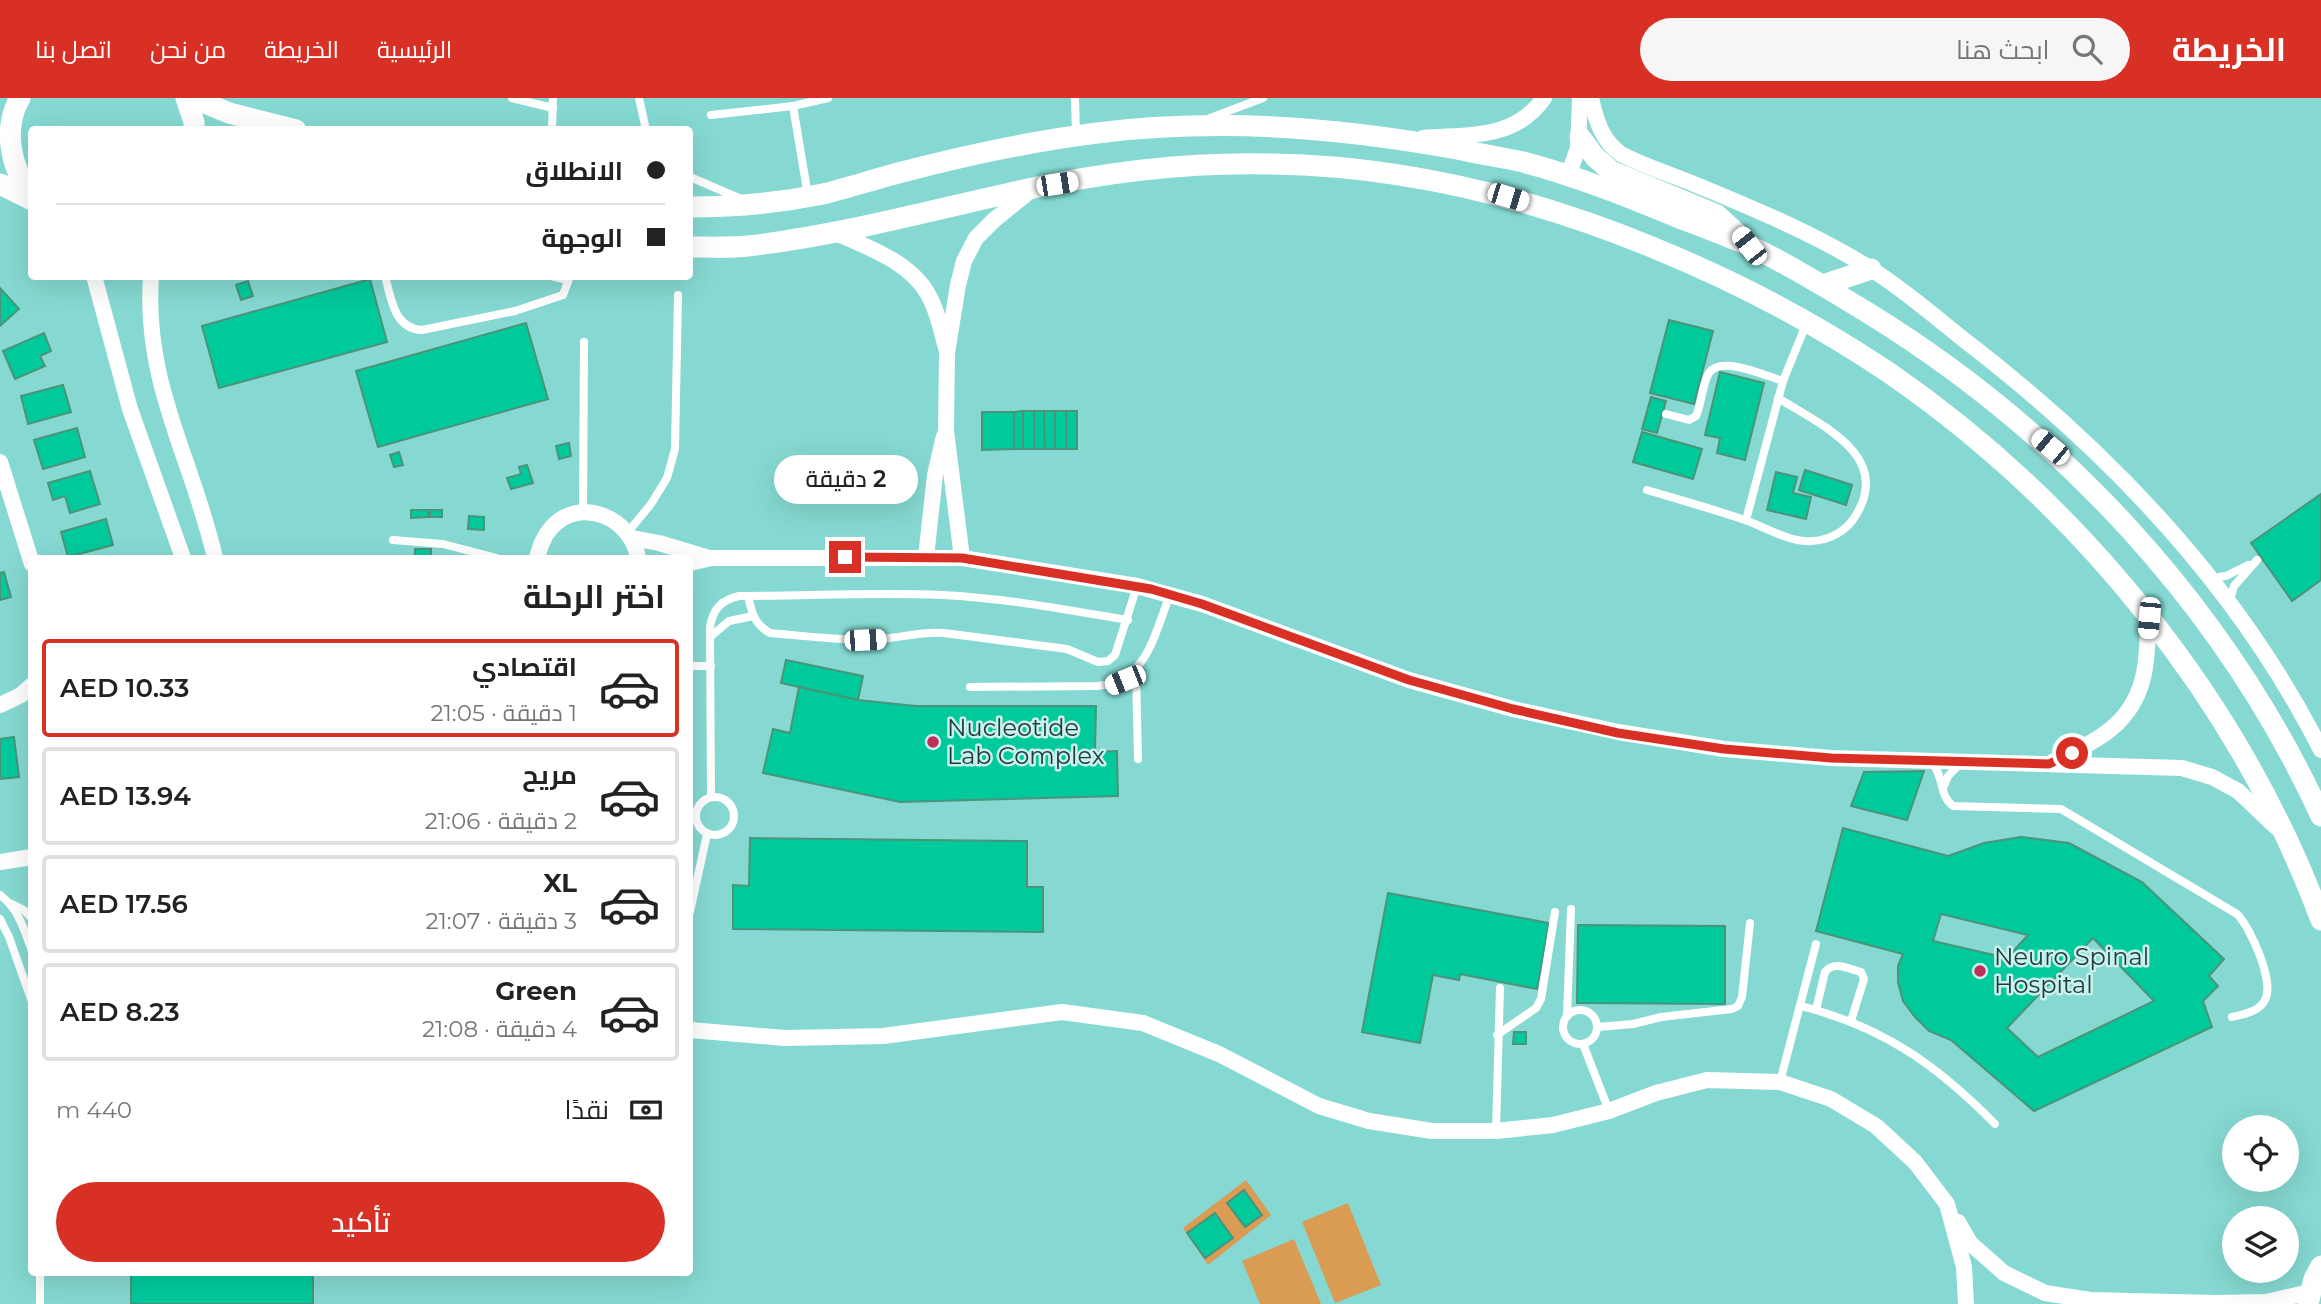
<!DOCTYPE html>
<html lang="ar">
<head>
<meta charset="utf-8">
<style>
	body { margin:0; font-family:Montserrat,Cairo,sans-serif; background:#f6f6f6; color:#222; direction:rtl; height:100vh; display:flex; flex-direction:column; font-size:26px; white-space:nowrap }
	* { box-sizing:border-box; margin:0 }
	p { font-size:23px; color:#767676 }
	.icon { flex:none; width:38px; height:38px; fill:none; stroke:currentColor; stroke-width:2; stroke-linecap:round; stroke-linejoin:round }
	.map { position:relative; flex:1; overflow:hidden; direction:ltr }
	.panel { position:absolute; left:28px; top:457px; width:665px; height:721px; display:flex; flex-direction:column; background:#fff; border-radius:7px; box-shadow:0 7px 28px #0002; direction:rtl }
	.panel>* { flex:none }
	.top-card { position:absolute; left:28px; top:28px; width:665px; height:154px; border-radius:7px; box-shadow:0 7px 28px #0002; direction:rtl; display:grid; align-content:center; height:154px; padding:0 28px; background:#fff }
	.buttons { position:absolute; left:2222px; top:1017px; display:grid; gap:14px }
	.buttons a { display:grid; place-items:center; width:77px; height:77px; border-radius:50%; background:#fff; box-shadow:0 7px 28px #0002; font-size:35px }
	.end { position:absolute; width:32px; height:32px; margin:-16px; border:9px solid #d93025; background:#fff; box-shadow:0 0 0 4px #fff }
	.from { border-radius:50% }
	.bubble { position:absolute; height:49px; border-radius:24px; background:#fff; box-shadow:0 7px 28px #0002; font-size:23px; font-weight:600; line-height:49px; text-align:center; direction:rtl }
	.car { position:absolute; width:21px; height:42px; margin:-21px -10px; border-radius:9px; box-shadow:0 0 5px 2px #0007; background:linear-gradient(#fff 24%,#345 0 40%,#fff 0 76%,#345 0 86%,#fff 0) }
	.top-card b { display:flex; align-items:center; gap:24px; height:66px; font-size:26px }
	.top-card b+b { border-top:2px solid #e0e0e0 }
	.top-card i { width:18px; height:18px; background:#222 }
	ul { padding:0; list-style:none }
	li { display:flex; align-items:center; gap:21px; height:98px; margin:0 14px 10px; padding:0 14px; border:4px solid #e0e0e0; border-radius:7px }
	li div { flex:1 }
	li b { display:block; font-size:26px }
	li em { font-style:normal; font-weight:600 }
	li.selected { border-color:#d93025 }
	li>.icon { width:63px; height:63px; stroke-width:1.5 }
	h2 { padding:0 28px; font-size:32px; line-height:84px }
	.pay { display:flex; align-items:center; gap:18px; height:77px; padding:0 28px; font-size:26px }
	.pay p { margin-inline-start:auto }
	.primary-button { display:flex; gap:14px; margin-top:auto; padding:14px 28px }
	.primary-button a { flex:1; height:80px; border-radius:42px; background:#d93025; color:#fff; font-size:28px; font-weight:600; line-height:80px; text-align:center }
	header { display:flex; align-items:center; gap:42px; box-sizing:border-box; height:98px; padding:0 35px; background:#d93025; color:#fff }
	header strong { font-size:33px }
	nav { display:flex; gap:38px; margin-inline-start:auto; font-size:24px }
	.search { width:490px; height:63px; background:#f6f6f6; display:flex; align-items:center; gap:18px; box-sizing:border-box; padding:0 24px; border-radius:38px; color:#767676; font-size:26px }
	.map>svg:first-child { display:block }
	.green { fill:#da9b52 }
	.building { fill:#00ca9c; stroke:#4b937a; stroke-width:2; fill-rule:evenodd }
	.lines { fill:none; stroke-linecap:round; stroke-linejoin:round }
	.lane { stroke:#fff; stroke-width:8 }
	.street { stroke:#fff; stroke-width:16 }
	.secondary { stroke:#fff; stroke-width:21 }
	.route { stroke:#d93025; stroke-width:9 }
	.poi-dot { fill:#be2f59; stroke:#caf1ed; stroke-width:2.5 }
	.labels { text-anchor:middle; stroke-width:5; stroke-linejoin:round; paint-order:stroke }
	.poi-label { font-size:24px; fill:#1a3d3a; stroke:#caf1ed; text-anchor:start }
</style>
</head>
<body>
<header>
<strong>الخريطة</strong>
<div class="search"><svg class="icon" aria-label="search" viewBox="0 0 24 24"><circle cx="10" cy="10" r="6"/><path d="M15 15l6 6"/></svg>ابحث هنا</div>
<nav><a>الرئيسية</a><a>الخريطة</a><a>من نحن</a><a>اتصل بنا</a></nav>
</header>
<div class="map">
<svg width="2321" height="1206" viewBox="0 0 2321 1206">
	<rect width="100%" height="100%" fill="#85d9d2"/>
	<!-- green -->
	<g class="green">
		<path d="M1246 1082 1271 1117 1208 1167 1183 1130Z"/>
		<path d="M1348 1105 1381 1187 1335 1205 1302 1124Z"/>
		<path d="M1294 1141 1321 1206H1260L1242 1163Z"/>
	</g>
	<!-- building -->
	<g class="building">
		<path d="M370 181 387 244 219 290 202 228Z"/>
		<path d="M248 183 253 198 241 202 236 187Z"/>
		<path d="M0 190 19 211 0 228Z"/>
		<path d="M1669 222 1713 233 1694 306 1650 295Z"/>
		<path d="M526 225 548 301 378 349 356 273Z"/>
		<path d="M44 235 51 253 40 258 45 268 15 281 3 253Z"/>
		<path d="M1720 274 1764 285 1745 362 1717 355 1720 340 1705 337Z"/>
		<path d="M63 287 71 314 28 326 21 298Z"/>
		<path d="M1651 299 1666 303 1657 335 1642 331Z"/>
		<rect x="1023" y="313" width="11" height="38"/>
		<path d="M1023 313V351H1014V314Z"/>
		<path d="M1034 313H1044L1045 351H1034Z"/>
		<path d="M1044 313H1055V351H1045Z"/>
		<rect x="1055" y="313" width="11" height="38"/>
		<rect x="1066" y="313" width="11" height="38"/>
		<path d="M982 314H1014V351L982 352Z"/>
		<path d="M77 330 85 359 43 371 34 342Z"/>
		<path d="M1642 334 1702 351 1693 381 1633 364Z"/>
		<path d="M569 345 571 358 559 361 556 348Z"/>
		<path d="M399 354 403 367 394 369 390 357Z"/>
		<path d="M527 367 533 385 511 391 507 380 521 376 519 369Z"/>
		<path d="M1805 372 1852 387 1846 407 1799 392Z"/>
		<path d="M90 373 100 406 70 415 65 398 53 402 48 385Z"/>
		<path d="M1776 374 1797 379 1793 395 1811 399 1806 421 1767 412Z"/>
		<path d="M2321 396V482L2292 503 2251 445Z"/>
		<path d="M411 412H428V419L411 420Z"/>
		<rect x="430" y="412" width="12" height="7"/>
		<path d="M469 418 484 419V432L468 431Z"/>
		<path d="M106 421 113 447 68 459 61 434Z"/>
		<rect x="415" y="451" width="16" height="9"/>
		<path d="M4 474 11 499 0 502V475Z"/>
		<path d="M786 562 863 578 858 602 781 585Z"/>
		<path d="M799 589 858 602 916 608H1096L1095 654 1117 653 1118 698 900 704 763 675 773 631 790 635Z"/>
		<path d="M14 639 19 679 0 681V641Z"/>
		<path d="M1924 673 1907 722 1851 708 1864 674Z"/>
		<path d="M1843 730 1948 758 1984 745 2021 739 2069 745 2142 784 2224 861 2209 878 2218 888 2203 903 2212 929 2034 1013 1951 942 1929 933 1915 919 1903 903 1898 884V868L1903 856 1816 833ZM1941 816 2028 837 2007 860 1933 843ZM2093 840 2154 903 2038 959 2007 930Z"/>
		<path d="M750 740 1027 743V789H1043V834L733 831V787L749 788Z"/>
		<path d="M1388 795 1549 825 1537 891 1460 876 1459 882 1433 877 1420 945 1362 934Z"/>
		<path d="M1578 827 1725 828V906L1577 905Z"/>
		<path d="M1514 934H1526V946H1513Z"/>
		<path d="M1244 1092 1262 1117 1245 1129 1227 1105Z"/>
		<path d="M1215 1115 1233 1140 1205 1160 1187 1135Z"/>
		<rect x="131" y="1174" width="182" height="32"/>
	</g>
	<g class="lines">
		<!-- lane -->
		<g class="lane">
			<path d="M512 0 553 10"/>
			<path d="M639 0 646 32"/>
			<path d="M1075 0 1076 36"/>
			<path d="M793 8 808 98"/>
			<path d="M711 17 793 8 828 0"/>
			<path d="M1210 20 1263 0"/>
			<path d="M552 32 553 0"/>
			<path d="M690 79 741 101"/>
			<path d="M385 178C391 200 394 231 422 232L515 213 563 197 570 178"/>
			<path d="M551 178 568 182"/>
			<path d="M1666 316 1689 322 1696 318C1702 305 1702 286 1709 275 1721 257 1766 278 1783 283"/>
			<path d="M1647 392C1680 402 1713 411 1745 422 1765 429 1790 445 1812 443 1830 442 1847 433 1856 417 1893 357 1819 326 1778 300"/>
			<path d="M583 415 584 244"/>
			<path d="M1746 422 1783 283 1807 224"/>
			<path d="M628 434 651 406 667 380 675 351 678 197"/>
			<path d="M393 442 443 446 497 460"/>
			<path d="M2212 480 2226 478 2248 467"/>
			<path d="M748 498C752 515 754 526 770 535 806 538 843 543 879 541 901 540 921 533 944 535L1067 551 1098 564 1108 563 1115 557 1137 488"/>
			<path d="M2229 505 2234 488 2257 462"/>
			<path d="M710 539 729 523 753 518"/>
			<path d="M690 568H711"/>
			<path d="M1136 573 1138 661"/>
			<path d="M970 589 1097 588C1147 585 1154 536 1170 497"/>
			<path d="M1932 665C1944 678 1939 698 1953 708L2061 711 2237 816C2251 830 2275 885 2265 902 2259 914 2244 916 2232 919"/>
			<path d="M1944 688 1948 678 1960 666"/>
			<circle cx="715" cy="718" r="19"/>
			<path d="M711 699 710 529C713 511 721 502 739 498 806 498 875 494 942 497 1005 500 1067 512 1128 522"/>
			<path d="M0 797C19 811 24 832 32 853"/>
			<path d="M12 806 24 812 32 821"/>
			<path d="M690 814 707 736"/>
			<path d="M0 821 9 839 32 904"/>
			<path d="M1801 908C1883 929 1936 966 1995 1026"/>
			<circle cx="1580" cy="929" r="17"/>
			<path d="M1816 912 1825 874C1834 862 1849 871 1861 874L1864 881 1851 923"/>
			<path d="M1567 918 1571 811"/>
			<path d="M1598 929 1633 926 1661 919 1732 911 1738 908 1742 899 1750 825"/>
			<path d="M1497 937 1536 910 1541 901 1555 814"/>
			<path d="M1583 946 1609 1013"/>
			<path d="M1780 984 1816 846"/>
			<path d="M1496 1033 1500 890"/>
			<path d="M40 1206V1174"/>
		</g>
		<!-- street -->
		<g class="street">
			<path d="M1591 0C1596 22 1602 43 1621 56 1646 69 1673 77 1699 88 1757 112 1817 137 1871 171 1903 191 1933 217 1963 241 2108 352 2238 488 2321 652"/>
			<path d="M1423 40C1470 36 1514 42 1544 0"/>
			<path d="M1568 78 1578 50 1580 0"/>
			<path d="M836 135C869 150 911 164 929 198 938 214 941 232 946 250"/>
			<path d="M94 178 130 311 183 460"/>
			<path d="M151 178C143 285 193 362 215 460"/>
			<path d="M0 364 32 466"/>
			<path d="M632 440 659 445 709 460"/>
			<path d="M926 459 935 377 944 338"/>
			<path d="M537 460C540 449 543 439 551 430 580 397 632 420 638 460"/>
			<path d="M962 460 946 333 947 255 958 187 964 163 976 140 994 122 1030 93"/>
			<path d="M690 465 711 460H962L1137 488 1202 506 1409 582 1513 611 1618 634 1724 651 1831 660 2182 670 2212 679 2238 693 2276 729"/>
			<path d="M0 607 21 597 32 587"/>
			<path d="M2054 663C2097 643 2134 626 2144 575 2148 557 2147 538 2149 520"/>
			<path d="M0 764 32 759"/>
			<path d="M690 932 785 940 883 938 1062 914 1143 925 1219 956 1319 1008 1369 1023 1432 1033H1496L1553 1027 1609 1013 1656 995 1707 982 1780 984 1831 1001 1876 1028 1915 1064 1947 1106 1964 1169 1966 1206"/>
			<path d="M1958 1124 1970 1145 2004 1175 2045 1195 2090 1202 2215 1205 2266 1204 2310 1194"/>
		</g>
		<!-- secondary -->
		<g class="secondary">
			<path d="M20 0C2 31 11 71 32 98"/>
			<path d="M186 0 194 24V32"/>
			<path d="M193 0 229 15 296 32"/>
			<path d="M1580 39 1595 59 1611 73 1717 117 1743 141"/>
			<path d="M0 86 32 102"/>
			<path d="M690 109C734 109 779 105 823 96 851 89 878 80 906 73 998 49 1095 30 1190 28 1280 25 1369 35 1457 51 1479 56 1501 59 1523 64 1576 78 1626 98 1677 119 1700 128 1724 137 1748 147 1788 166 1827 190 1865 213 2061 333 2224 508 2321 718"/>
			<path d="M690 149C709 149 729 150 748 148 843 137 935 111 1028 91 1107 74 1191 64 1272 66 1404 68 1533 100 1654 150 1735 183 1815 225 1888 274 2081 407 2239 602 2321 822"/>
			<path d="M1823 187 1871 171"/>
			<path d="M2308 1206 2314 1181 2321 1168"/>
		</g>
	</g>
	<g class="lines">
		<!-- route -->
		<path class="route" d="M845 459 962 460 1151 491 1202 506 1409 582 1513 611 1618 635 1724 651 1831 660 2049 666 2072 655"/>
	</g>
	<!-- markers -->
	<g class="poi-dot">
		<circle cx="933" cy="644" r="7"/>
		<circle cx="1980" cy="873" r="7"/>
	</g>
	<g class="labels">
		<!-- poi labels -->
		<g class="poi-label">
			<text x="947" y="638">Nucleotide<tspan x="947" dy="28">Lab Complex</tspan></text>
			<text x="1994" y="867">Neuro Spinal<tspan x="1994" dy="28">Hospital</tspan></text>
		</g>
	</g>
</svg>
<div class="buttons">
<a><svg class="icon" aria-label="locate" viewBox="0 0 24 24"><circle cx="12" cy="12" r="6"/><path d="M12 2v4M12 18v4M2 12h4M18 12h4"/></svg></a>
<a><svg class="icon" aria-label="layers" viewBox="0 0 24 24"><path d="M12 4l9 5-9 5-9-5zM3 14l9 5 9-5"/></svg></a>
</div>
<i class="end from" style="left:2072px;top:655px"></i>
<i class="end" style="left:845px;top:459px"></i>
<div class="bubble" style="left:774px;top:357px;width:144px">2 دقيقة</div>
<i class="car" style="left:1057px;top:86px;rotate:81deg"></i>
<i class="car" style="left:1508px;top:99px;rotate:107deg"></i>
<i class="car" style="left:1749px;top:148px;rotate:322deg"></i>
<i class="car" style="left:2050px;top:349px;rotate:310deg"></i>
<i class="car" style="left:2149px;top:520px;rotate:185deg"></i>
<i class="car" style="left:865px;top:542px;rotate:88deg"></i>
<i class="car" style="left:1125px;top:582px;rotate:248deg"></i>
<div class="top-card">
<b><i class="from"></i>الانطلاق</b>
<b><i></i>الوجهة</b>
</div>
<section class="panel">
<h2>اختر الرحلة</h2>
<ul>
<li class="selected"><svg class="icon" aria-label="car" viewBox="0 0 24 24"><path d="M5 17H2v-5l4-1 3-4h7l3 4 3 1v5h-3M9 17h6M6 11h13"/><circle cx="7" cy="17" r="2"/><circle cx="17" cy="17" r="2"/></svg><div><b>اقتصادي</b><p>1 دقيقة · 21:05</p></div><em>AED 10.33</em></li>
<li><svg class="icon" aria-label="car" viewBox="0 0 24 24"><path d="M5 17H2v-5l4-1 3-4h7l3 4 3 1v5h-3M9 17h6M6 11h13"/><circle cx="7" cy="17" r="2"/><circle cx="17" cy="17" r="2"/></svg><div><b>مريح</b><p>2 دقيقة · 21:06</p></div><em>AED 13.94</em></li>
<li><svg class="icon" aria-label="car" viewBox="0 0 24 24"><path d="M5 17H2v-5l4-1 3-4h7l3 4 3 1v5h-3M9 17h6M6 11h13"/><circle cx="7" cy="17" r="2"/><circle cx="17" cy="17" r="2"/></svg><div><b>XL</b><p>3 دقيقة · 21:07</p></div><em>AED 17.56</em></li>
<li><svg class="icon" aria-label="car" viewBox="0 0 24 24"><path d="M5 17H2v-5l4-1 3-4h7l3 4 3 1v5h-3M9 17h6M6 11h13"/><circle cx="7" cy="17" r="2"/><circle cx="17" cy="17" r="2"/></svg><div><b>Green</b><p>4 دقيقة · 21:08</p></div><em>AED 8.23</em></li>
</ul>
<div class="pay"><svg class="icon" aria-label="cash" viewBox="0 0 24 24"><path d="M3 7h18v10H3z"/><circle cx="12" cy="12" r="2"/></svg>نقدًا<p>440 m</p></div>
<div class="primary-button"><a>تأكيد</a></div>
</section>
</div>
</body>
</html>
